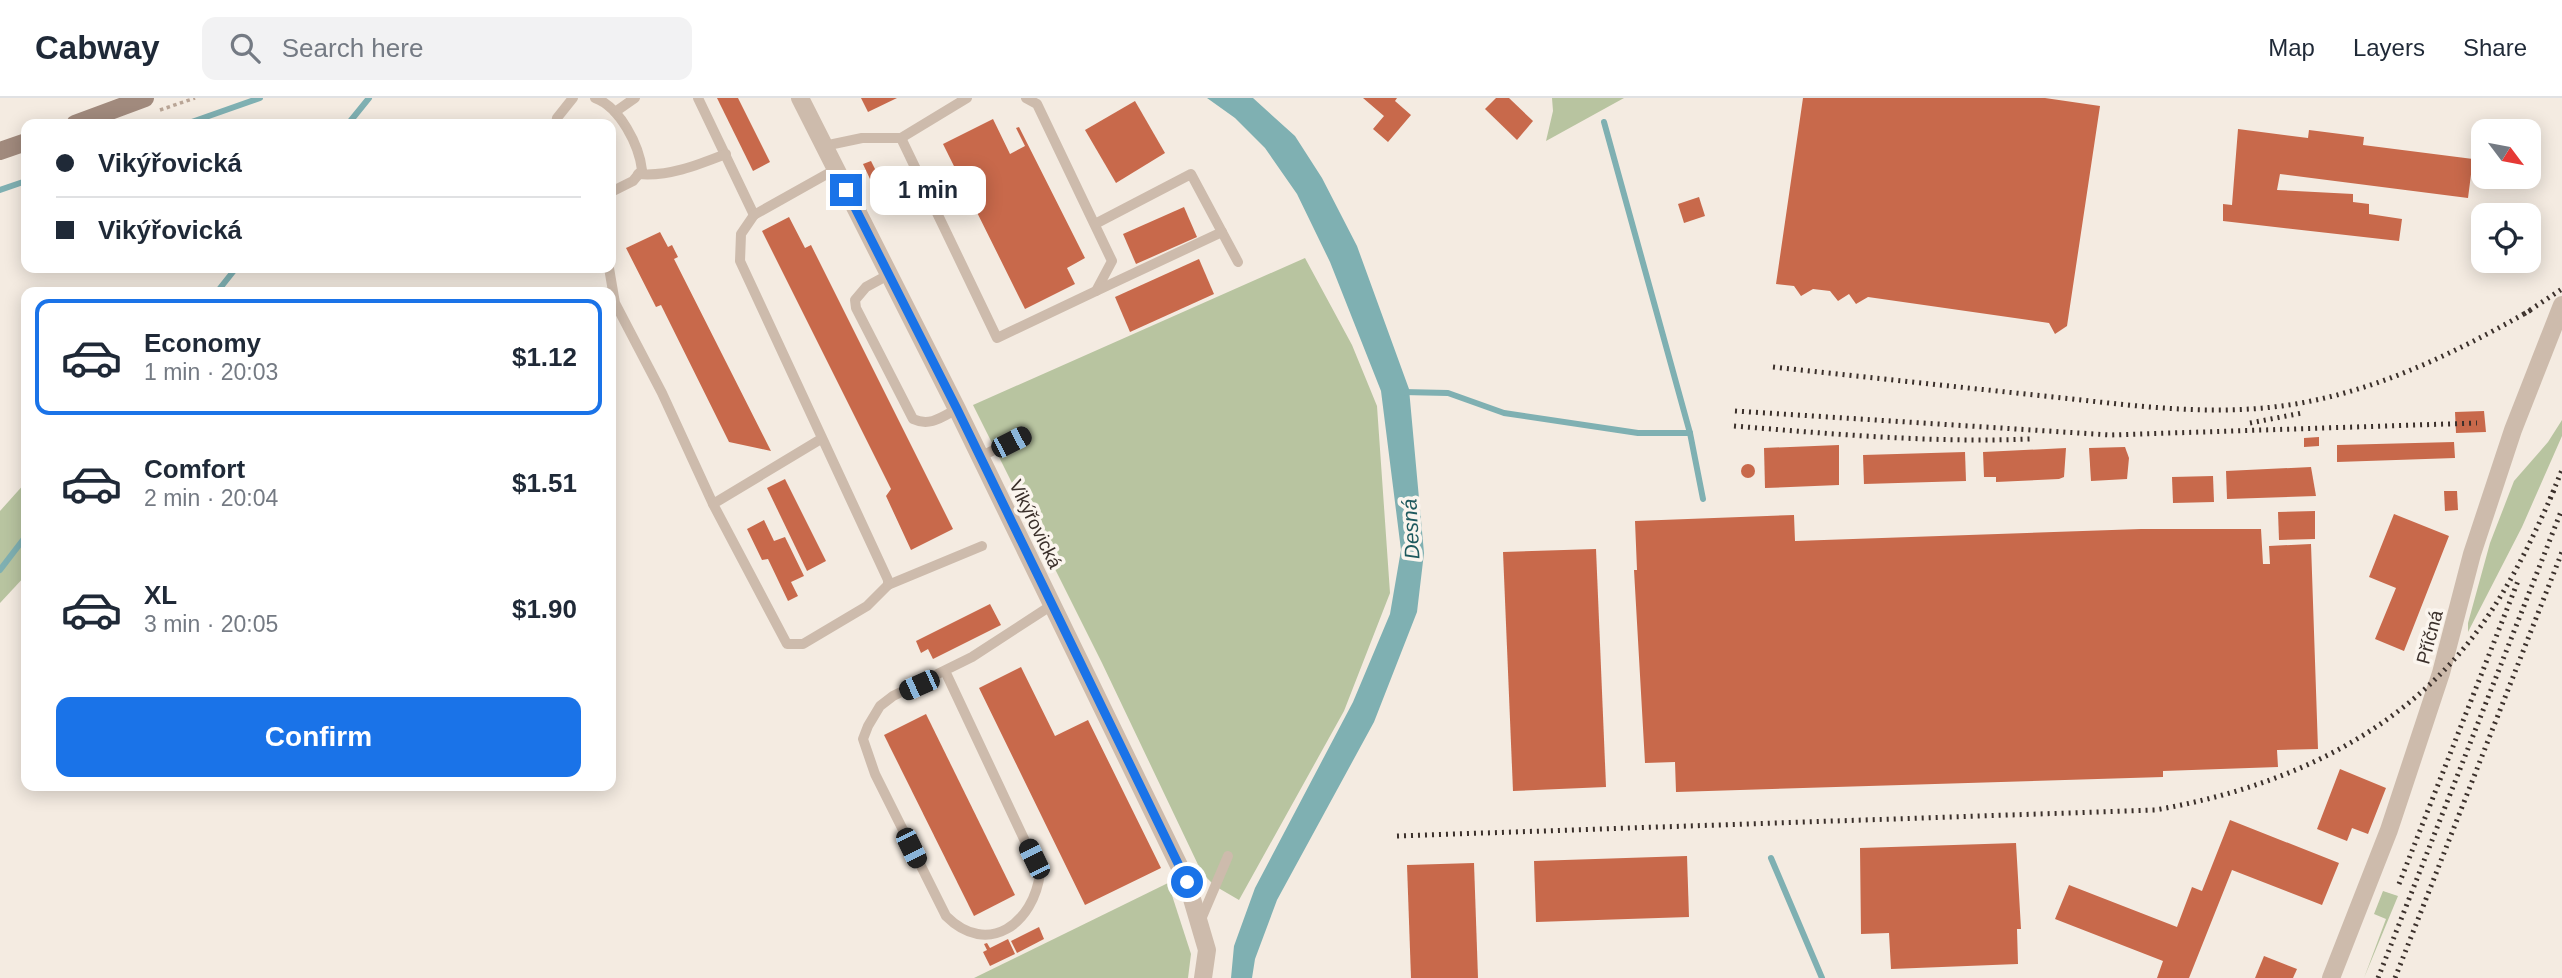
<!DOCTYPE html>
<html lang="en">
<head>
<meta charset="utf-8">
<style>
	body { margin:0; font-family:Arial,sans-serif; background:#f2f2f3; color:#1f2937; height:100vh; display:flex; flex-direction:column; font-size:26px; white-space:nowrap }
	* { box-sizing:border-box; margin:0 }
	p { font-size:23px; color:#747a83 }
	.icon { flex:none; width:38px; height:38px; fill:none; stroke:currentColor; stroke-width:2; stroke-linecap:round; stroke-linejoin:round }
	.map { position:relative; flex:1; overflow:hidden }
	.side { position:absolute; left:21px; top:189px; width:595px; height:504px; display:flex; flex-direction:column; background:#fff; border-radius:14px; box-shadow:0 4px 18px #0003 }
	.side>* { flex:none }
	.hud { position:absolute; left:21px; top:21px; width:595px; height:154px; border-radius:14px; box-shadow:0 4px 18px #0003; display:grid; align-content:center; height:154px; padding:0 35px; background:#fff }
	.needle { width:46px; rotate:122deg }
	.controls { position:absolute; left:2471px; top:21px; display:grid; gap:14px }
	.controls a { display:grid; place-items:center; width:70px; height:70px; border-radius:14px; background:#fff; box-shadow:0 4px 18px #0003; font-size:35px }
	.end { position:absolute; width:32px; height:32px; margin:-16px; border:9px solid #1a73e8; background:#fff; box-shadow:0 0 0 4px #fff }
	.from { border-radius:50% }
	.bubble { position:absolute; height:49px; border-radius:14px; background:#fff; box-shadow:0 4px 18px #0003; font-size:23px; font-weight:600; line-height:49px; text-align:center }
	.car { position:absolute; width:21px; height:42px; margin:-21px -10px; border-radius:9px; box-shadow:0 0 5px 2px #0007; background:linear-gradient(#222 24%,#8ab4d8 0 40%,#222 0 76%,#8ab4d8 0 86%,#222 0) }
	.hud b { display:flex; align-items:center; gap:24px; height:66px; font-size:26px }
	.hud b+b { border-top:2px solid #e0e1e3 }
	.hud i { width:18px; height:18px; background:#1f2937 }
	ul { padding:12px 0 0; list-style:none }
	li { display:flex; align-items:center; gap:21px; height:116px; margin:0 14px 10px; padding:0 21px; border:4px solid transparent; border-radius:14px }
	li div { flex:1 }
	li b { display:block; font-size:26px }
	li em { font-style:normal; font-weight:600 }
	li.current { border-color:#1a73e8 }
	li>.icon { width:63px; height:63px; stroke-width:1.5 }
	.button { display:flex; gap:14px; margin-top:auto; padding:14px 35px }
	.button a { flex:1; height:80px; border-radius:14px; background:#1a73e8; color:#fff; font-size:28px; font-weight:600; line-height:80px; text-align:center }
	header { display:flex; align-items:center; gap:42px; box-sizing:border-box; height:98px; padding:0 35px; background:#fff; border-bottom:2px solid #e0e1e3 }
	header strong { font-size:33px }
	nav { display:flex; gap:38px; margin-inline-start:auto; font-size:24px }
	.search { width:490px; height:63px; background:#f2f2f3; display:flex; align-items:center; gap:18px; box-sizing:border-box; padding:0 24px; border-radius:14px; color:#747a83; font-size:26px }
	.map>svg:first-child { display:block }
	.green { fill:#b8c4a0 }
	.water { fill:#7fb0b2 }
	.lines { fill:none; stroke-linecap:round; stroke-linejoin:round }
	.stream { stroke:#7fb0b2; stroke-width:6 }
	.building { fill:#c8694b }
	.path { stroke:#b9a596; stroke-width:3.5; stroke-dasharray:3.5 3.5; stroke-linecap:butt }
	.service { stroke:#cdbbac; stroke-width:10 }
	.minor { stroke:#cdbbac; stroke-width:18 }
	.tertiary { stroke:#cdbbac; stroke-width:18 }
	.secondary { stroke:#a18a7d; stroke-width:18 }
	.rail { stroke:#3b302b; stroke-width:5; stroke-dasharray:2 5; stroke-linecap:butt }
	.route { stroke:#1a73e8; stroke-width:9 }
	.labels { text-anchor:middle; stroke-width:7; stroke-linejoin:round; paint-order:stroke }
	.street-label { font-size:19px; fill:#3b302b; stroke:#fbf5ee }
	.water-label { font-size:21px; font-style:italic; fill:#1f5a5e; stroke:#fbf5ee }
</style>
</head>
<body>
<header>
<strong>Cabway</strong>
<div class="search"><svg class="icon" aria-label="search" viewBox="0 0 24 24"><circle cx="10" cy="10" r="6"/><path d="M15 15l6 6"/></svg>Search here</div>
<nav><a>Map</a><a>Layers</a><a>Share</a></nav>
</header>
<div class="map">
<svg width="2562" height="880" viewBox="0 0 2562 880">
	<rect width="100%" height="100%" fill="#f4ebe1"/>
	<!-- green -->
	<g class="green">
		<path d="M1552 0H1624L1546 43 1553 13Z"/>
		<path d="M1305 160 1352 247 1377 308 1390 495 1344 613 1239 802 1215 788 1202 775 1102 565 973 307Z"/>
		<path d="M2562 322V338L2522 429 2468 534V525L2490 445 2514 383 2548 344Z"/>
		<path d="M26 384V477L0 505V413Z"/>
		<path d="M1168 785 1191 856 1188 880H974Z"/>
		<path d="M2383 793 2398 798 2364 880 2386 821 2374 816Z"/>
	</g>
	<!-- water -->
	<path class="water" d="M1207 0H1253L1295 38 1322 80 1357 148 1409 291 1424 455 1417 514 1374 624 1277 802 1255 861 1252 880H1231L1234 848 1255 790 1353 604 1390 516 1401 452 1381 293 1330 164 1297 96 1265 50 1235 20Z"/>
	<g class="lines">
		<!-- stream -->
		<g class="stream">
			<path d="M1604 24 1690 335 1703 401"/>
			<path d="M186 26 260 0"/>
			<path d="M348 26 369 0"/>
			<path d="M0 92 26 83"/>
			<path d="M217 194 236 170"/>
			<path d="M1403 294 1448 295 1504 315 1638 335H1690"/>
			<path d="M0 472 26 438"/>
			<path d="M1771 760 1822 880"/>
		</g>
	</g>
	<!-- building -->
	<g class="building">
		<path d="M717 0H738L770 64 753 73Z"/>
		<path d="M861 0H897L868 14Z"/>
		<path d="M1363 0H1397L1395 3 1411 17 1388 44 1373 31 1384 18Z"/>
		<path d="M1496 0H1509L1533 23 1517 42 1485 11Z"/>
		<path d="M1803 0H2045L2100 8 2067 228 2055 236 2049 225 1868 199 1856 206 1849 196 1838 203 1830 193 1813 191 1801 198 1794 188 1776 186Z"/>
		<path d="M1135 3 1165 55 1116 85 1085 32Z"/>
		<path d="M993 21 1010 56 1025 48 1016 30 1019 29 1085 160 1067 170 1075 186 1025 211 943 46Z"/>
		<path d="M2238 31 2308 40 2309 32 2364 39 2363 47 2473 61 2468 100 2280 76 2277 92 2353 96V104L2369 106V116L2402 121 2399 143 2223 123V106L2232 107Z"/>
		<path d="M871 63 878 77 870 81 863 66Z"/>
		<path d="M1699 99 1705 118 1684 125 1678 106Z"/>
		<path d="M1184 109 1197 139 1136 166 1123 136Z"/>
		<path d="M789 119 805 150 811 147 953 431 911 452 886 398 891 391 762 133Z"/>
		<path d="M660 134 668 149 672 147 678 159 674 161 771 353 729 344 661 207 656 209 626 150Z"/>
		<path d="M1199 161 1214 196 1130 234 1115 199Z"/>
		<path d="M2484 313 2486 334 2456 335 2455 314Z"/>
		<path d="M2319 339V348L2304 349V340Z"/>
		<path d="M2454 344 2455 360 2337 364V347Z"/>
		<path d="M1839 347V387L1765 390 1764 350Z"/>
		<path d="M2125 349 2129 360 2127 381 2091 383 2089 350Z"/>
		<path d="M2066 350 2064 379 2059 381 1996 384V379H1984L1983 354Z"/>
		<path d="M1965 354 1966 383 1864 386 1863 357Z"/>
		<circle cx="1748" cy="373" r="7"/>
		<path d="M2311 369 2316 398 2227 401 2226 373Z"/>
		<path d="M2213 378 2214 404 2173 405 2172 379Z"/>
		<path d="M785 381 826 463 807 473 767 390Z"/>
		<path d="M2444 393H2457L2458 412 2445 413Z"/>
		<path d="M2315 413V441L2279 442 2278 414Z"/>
		<path d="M2394 416 2449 438 2404 553 2375 541 2396 490 2369 479Z"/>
		<path d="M1794 417 1795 443 2141 431H2261L2263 466H2270L2269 448 2311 446 2318 651 2277 652 2278 669 2163 673V679L1676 694 1675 664 1645 665 1634 472H1637L1635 423Z"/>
		<path d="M764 422 774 443 785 439 804 478 791 484 798 498 788 503 768 461 762 462 747 431Z"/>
		<path d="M1596 451 1606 689 1513 693 1503 454Z"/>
		<path d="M990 506 1001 527 933 561 928 551 921 555 916 543Z"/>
		<path d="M1021 569 1055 638 1088 622 1161 770 1085 807 979 590Z"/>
		<path d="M926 616 1015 797 974 818 884 637Z"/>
		<path d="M2340 671 2386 690 2368 736 2352 730 2347 743 2317 731Z"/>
		<path d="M2230 722 2339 765 2322 807 2232 772 2189 880H2157L2163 863 2055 821 2069 787 2177 829 2192 789 2202 793Z"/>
		<path d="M2016 745 2021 831H2017L2018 866 1891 871 1889 835 1861 836 1860 750Z"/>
		<path d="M1687 758 1689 819 1536 824 1534 763Z"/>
		<path d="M1474 765 1478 880H1411L1407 767Z"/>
		<path d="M1039 829 1044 841 1017 855 1011 843Z"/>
		<path d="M1008 841 1015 856 990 868 983 854 987 852 984 846 987 845 990 850Z"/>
		<path d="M2264 858 2297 871 2293 880H2255Z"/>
	</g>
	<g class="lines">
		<!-- path -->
		<path class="path" d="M160 12 195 0"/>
		<!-- service -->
		<g class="service">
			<path d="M595 0C620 9 639 47 642 72L633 83 611 94"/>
			<path d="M698 0 754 117"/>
			<path d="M615 14 635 0"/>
			<path d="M556 26 557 20 573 0"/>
			<path d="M901 40 997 240 1096 193 1112 163 1037 6 1026 0"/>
			<path d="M824 48 862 40H901L967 0"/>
			<path d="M638 76C668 79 698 67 726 56"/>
			<path d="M1095 126 1191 76 1238 164"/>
			<path d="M609 170 615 205 662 295 713 406"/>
			<path d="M888 177 866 189 855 202 856 210 913 321C930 329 942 319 957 311"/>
			<path d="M1096 193 1222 134"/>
			<path d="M821 341 713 406 787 546H803L867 508 888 487V482L740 163 741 136 754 117 836 71"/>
			<path d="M980 359 1025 336"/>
			<path d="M888 487 982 448"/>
			<path d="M945 573 1040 775C1034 825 988 860 946 818L875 676 863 641 868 628 880 608 893 598 972 559 1052 507"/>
			<path d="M1199 826 1228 758"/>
		</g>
		<!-- minor -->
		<path class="minor" d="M2331 880 2389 732 2441 575 2472 456 2513 332 2562 207"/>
		<!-- tertiary -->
		<path class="tertiary" d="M800 0 957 311 1187 784 1207 852 1203 880"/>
		<!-- secondary -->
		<g class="secondary">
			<path d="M75 26 145 0"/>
			<path d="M0 53 26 44"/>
		</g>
		<!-- rail -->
		<g class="rail">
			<path d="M2524 216 2562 191"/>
			<path d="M1773 269C1866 279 1959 289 2053 299 2139 308 2225 321 2311 303 2390 287 2462 251 2531 212"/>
			<path d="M1735 313 2110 337 2477 325"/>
			<path d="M2250 325 2302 315"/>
			<path d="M1734 328C1833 336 1931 345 2030 341"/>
			<path d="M2550 401 2562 372"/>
			<path d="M1397 738 2155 712C2282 690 2403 637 2481 528 2511 486 2533 440 2554 392"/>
			<path d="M2399 786 2518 483"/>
			<path d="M2378 880 2562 411"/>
			<path d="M2395 880 2562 454"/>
		</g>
	</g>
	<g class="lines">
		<!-- route -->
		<path class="route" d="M846 92 957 311 1187 784"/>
	</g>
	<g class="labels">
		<!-- street labels -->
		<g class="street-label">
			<text transform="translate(1036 426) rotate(64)" y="7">Vikýřovická</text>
			<text transform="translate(2429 539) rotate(-75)" y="7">Příčná</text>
		</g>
		<!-- water labels -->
		<g class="water-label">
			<text transform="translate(1411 431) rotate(-93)" y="7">Desná</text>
		</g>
	</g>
</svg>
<div class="controls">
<a><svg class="needle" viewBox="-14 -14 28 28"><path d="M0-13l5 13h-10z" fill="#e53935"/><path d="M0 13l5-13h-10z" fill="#747a83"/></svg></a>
<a><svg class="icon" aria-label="locate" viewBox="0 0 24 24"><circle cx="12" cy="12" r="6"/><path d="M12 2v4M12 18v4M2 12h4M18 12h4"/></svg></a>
</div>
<i class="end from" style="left:1187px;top:784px"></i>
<i class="end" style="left:846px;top:92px"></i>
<div class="bubble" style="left:870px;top:68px;width:116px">1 min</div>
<i class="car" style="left:1011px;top:344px;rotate:63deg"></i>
<i class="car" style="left:919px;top:587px;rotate:246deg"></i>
<i class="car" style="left:911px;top:750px;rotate:154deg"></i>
<i class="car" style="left:1034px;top:761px;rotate:334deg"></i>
<div class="hud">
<b><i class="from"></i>Vikýřovická</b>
<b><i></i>Vikýřovická</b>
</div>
<section class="side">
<ul>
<li class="current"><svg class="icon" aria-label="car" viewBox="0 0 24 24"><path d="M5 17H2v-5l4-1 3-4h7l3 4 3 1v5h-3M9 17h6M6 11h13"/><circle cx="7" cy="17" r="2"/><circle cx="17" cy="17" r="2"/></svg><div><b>Economy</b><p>1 min · 20:03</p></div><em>$1.12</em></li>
<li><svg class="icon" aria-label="car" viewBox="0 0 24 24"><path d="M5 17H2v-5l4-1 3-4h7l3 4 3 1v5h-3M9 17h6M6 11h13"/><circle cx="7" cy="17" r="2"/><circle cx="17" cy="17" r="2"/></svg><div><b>Comfort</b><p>2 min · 20:04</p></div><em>$1.51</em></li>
<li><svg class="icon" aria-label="car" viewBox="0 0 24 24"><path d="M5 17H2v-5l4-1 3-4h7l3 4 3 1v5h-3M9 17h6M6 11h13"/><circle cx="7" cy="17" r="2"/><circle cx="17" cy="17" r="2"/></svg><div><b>XL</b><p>3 min · 20:05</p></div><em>$1.90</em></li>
</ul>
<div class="button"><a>Confirm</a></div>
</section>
</div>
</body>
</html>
